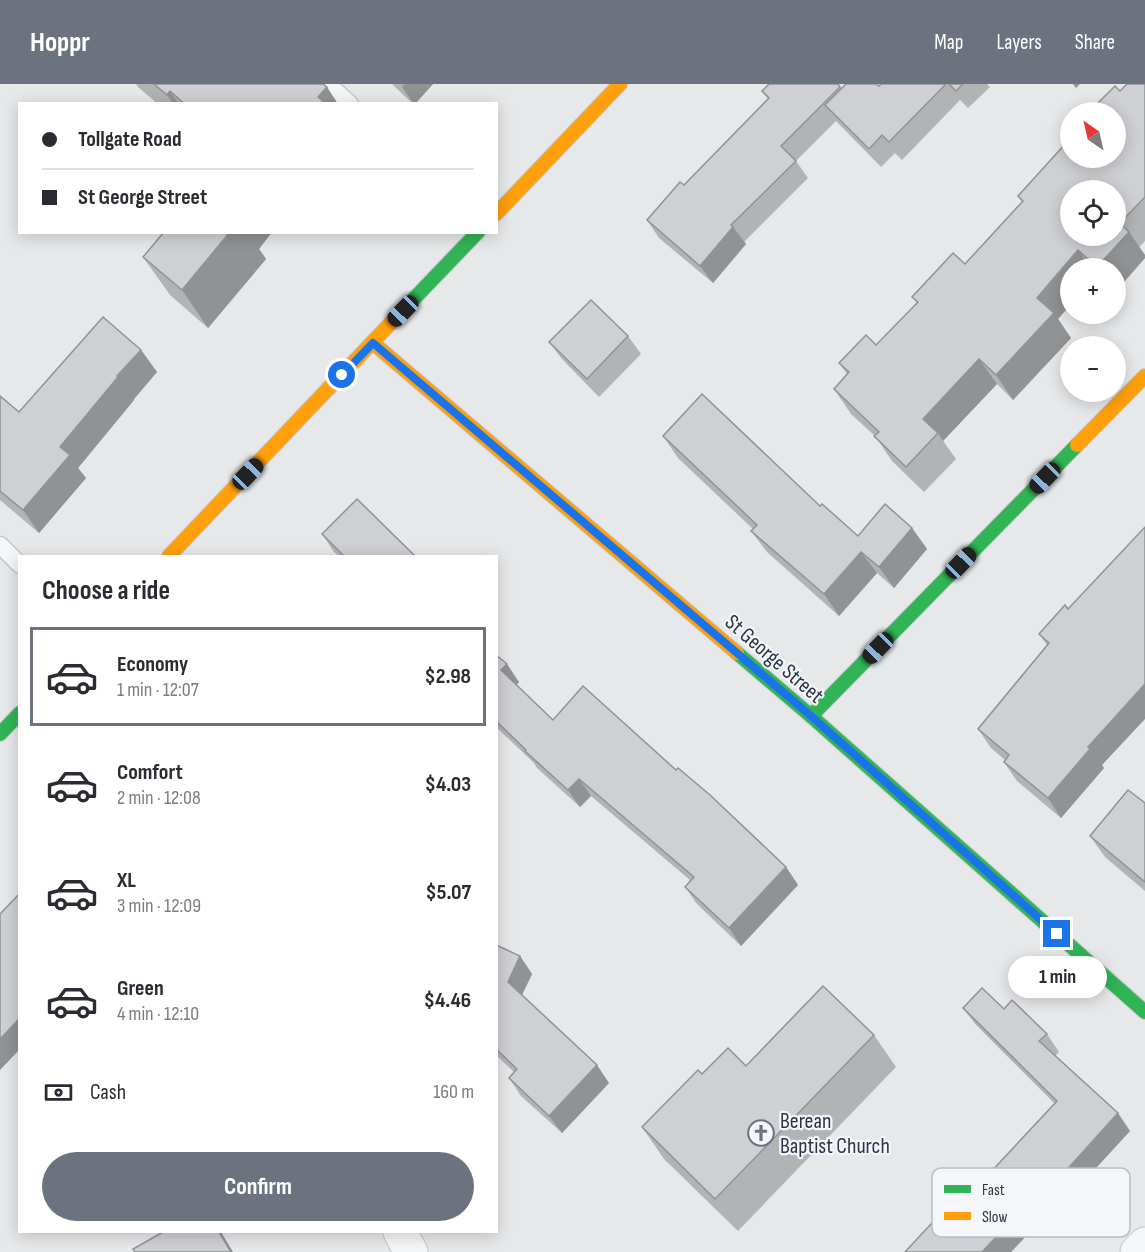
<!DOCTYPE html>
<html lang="en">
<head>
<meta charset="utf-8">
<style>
	body { margin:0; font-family:"Sofia Sans Condensed",sans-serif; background:#f7f7f7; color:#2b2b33; height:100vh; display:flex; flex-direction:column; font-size:22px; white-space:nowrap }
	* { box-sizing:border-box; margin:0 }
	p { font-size:20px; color:#7c7c81 }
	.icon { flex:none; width:33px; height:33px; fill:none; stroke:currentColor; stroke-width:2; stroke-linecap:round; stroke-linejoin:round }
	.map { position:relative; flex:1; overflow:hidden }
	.details { position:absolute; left:18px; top:471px; width:480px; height:678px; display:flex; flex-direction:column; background:#fff; border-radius:0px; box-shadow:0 3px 15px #0003 }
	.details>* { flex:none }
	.hud { position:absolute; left:18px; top:18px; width:480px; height:132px; border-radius:0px; box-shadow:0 3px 15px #0003; display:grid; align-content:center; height:132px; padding:0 24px; background:#fff }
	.needle { width:39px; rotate:326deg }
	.fabs { position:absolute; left:1060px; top:18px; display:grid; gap:12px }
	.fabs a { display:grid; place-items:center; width:66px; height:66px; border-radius:50%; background:#fff; box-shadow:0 3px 15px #0003; font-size:30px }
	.end { position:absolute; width:27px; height:27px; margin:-14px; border:8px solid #1a73e8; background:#fff; box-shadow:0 0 0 3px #fff }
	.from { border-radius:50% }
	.bubble { position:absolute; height:42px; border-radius:21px; background:#fff; box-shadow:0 3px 15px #0003; font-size:20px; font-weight:700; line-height:42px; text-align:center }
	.car { position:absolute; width:18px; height:36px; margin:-18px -9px; border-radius:8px; box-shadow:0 0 4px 2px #0007; background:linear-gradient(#222 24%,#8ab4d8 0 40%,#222 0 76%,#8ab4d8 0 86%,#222 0) }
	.hud b { display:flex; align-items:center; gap:21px; height:57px; font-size:22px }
	.hud b+b { border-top:2px solid #e1e1e2 }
	.hud i { width:15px; height:15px; background:#2b2b33 }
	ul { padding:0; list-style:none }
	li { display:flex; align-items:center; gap:18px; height:99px; margin:0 12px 9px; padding:0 12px; border:3px solid transparent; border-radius:0px }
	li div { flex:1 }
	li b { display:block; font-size:22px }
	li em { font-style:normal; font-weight:700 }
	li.current { border-color:#6c737f }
	li>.icon { width:54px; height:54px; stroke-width:1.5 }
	h2 { padding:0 24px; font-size:27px; line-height:72px }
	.pay { display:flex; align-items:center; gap:15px; height:66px; padding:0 24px; font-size:22px }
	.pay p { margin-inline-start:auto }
	.cta { display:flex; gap:12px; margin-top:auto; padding:12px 24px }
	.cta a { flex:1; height:69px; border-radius:36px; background:#6c737f; color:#fff; font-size:24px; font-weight:700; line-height:69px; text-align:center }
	header { display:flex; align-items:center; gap:36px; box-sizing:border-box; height:84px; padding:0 30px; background:#6c737f; color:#fff }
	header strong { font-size:28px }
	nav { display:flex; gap:33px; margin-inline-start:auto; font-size:21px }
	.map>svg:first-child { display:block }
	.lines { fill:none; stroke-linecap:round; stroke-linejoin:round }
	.lane-casing { stroke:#c4c6c8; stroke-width:19 }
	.street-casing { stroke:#c4c6c8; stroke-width:35 }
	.fast-casing { stroke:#c4c6c8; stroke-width:16 }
	.slow-casing { stroke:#c4c6c8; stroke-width:16 }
	.lane { stroke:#f5f6f7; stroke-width:16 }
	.street { stroke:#f5f6f7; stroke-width:33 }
	.fast { stroke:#30b455; stroke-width:14 }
	.slow { stroke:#ff9f0a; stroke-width:14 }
	.wall { fill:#b1b3b5 }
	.shaded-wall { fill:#909294 }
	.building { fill:#ced0d3; stroke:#909294; stroke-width:1.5; fill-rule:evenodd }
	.route { stroke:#1a73e8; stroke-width:8 }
	.labels { text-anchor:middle; stroke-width:4.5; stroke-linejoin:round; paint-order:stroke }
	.street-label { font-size:22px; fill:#2b3445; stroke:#f4f6f9 }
	.poi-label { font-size:22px; fill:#2b3445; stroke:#f4f6f9; text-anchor:start }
	.key { fill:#f4f6f9; stroke:#b8bcc3; stroke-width:1.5 }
	.key-label { font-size:16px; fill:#2b3445 }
</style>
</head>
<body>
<header>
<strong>Hoppr</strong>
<nav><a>Map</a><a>Layers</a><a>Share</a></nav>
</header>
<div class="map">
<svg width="1145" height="1168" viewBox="0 0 1145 1168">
	<rect width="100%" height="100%" fill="#e6e8ea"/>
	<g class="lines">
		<!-- lane casing -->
		<g class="lane-casing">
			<g id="lane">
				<path d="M328 0 350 20"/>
				<path d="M0 461 20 481"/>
			</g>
		</g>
		<!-- street casing -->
		<g class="street-casing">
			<g id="street">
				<path d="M400 1148 411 1168"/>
				<path d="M1137 1168 1145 1160"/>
			</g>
		</g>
		<!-- fast casing -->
		<g class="fast-casing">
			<g id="fast">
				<path d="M406 223 478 148"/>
				<path d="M737 569 811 632 1145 928"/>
				<path d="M811 632 1077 361"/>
				<path d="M0 650 20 629"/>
			</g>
		</g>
		<!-- slow casing -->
		<g class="slow-casing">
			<g id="slow">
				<path d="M496 130 620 0"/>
				<path d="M373 259 737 569"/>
				<path d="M1077 361 1145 292"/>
				<path d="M169 472 406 223"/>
			</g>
		</g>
		<!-- lane -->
		<use href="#lane" class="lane"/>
		<!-- street -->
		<use href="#street" class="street"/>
		<!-- fast -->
		<use href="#fast" class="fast"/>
		<!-- slow -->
		<use href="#slow" class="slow"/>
	</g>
	<!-- wall -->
	<g class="wall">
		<path d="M136 0H323L338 20H158L138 3Z"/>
		<path d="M392 0H433L415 20H413Z"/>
		<path d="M838 0 842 5 879 2 881 0H987L990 3 968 24 960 16 902 76 895 69 881 83 836 37 796 77 808 94 744 158 746 160 713 199 659 154 647 136 684 101 768 15 762 7Z"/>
		<path d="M1145 0V157L1139 163 1145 171V174L1116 207V184H1071V220L1058 235 1071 254 1013 316 997 300 943 357 956 375 924 408 892 377 875 352 851 330 834 305 847 290 839 279 876 261 917 219 912 213 965 180 1022 118 1018 112 1066 59 1064 55 1120 7Z"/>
		<path d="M164 148H272L259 165 266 175 208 244 170 211 143 173Z"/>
		<path d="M628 252 641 270 599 313 562 275 549 258Z"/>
		<path d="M141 266 157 288 134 315V316L78 384 86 394 39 449 0 416V312L19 328Z"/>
		<path d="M663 352 820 422 858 452 912 444 927 465 894 504 877 489 839 532 767 468 751 447 753 445 678 374Z"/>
		<path d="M357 415 415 472H339L334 468 322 450Z"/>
		<path d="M1065 521 1102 681 1104 684 1061 734 1017 697 1004 678 1005 676 991 664 978 645 1047 561 1039 550Z"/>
		<path d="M496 571 519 598 516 601 553 636 676 686 786 783 798 801 741 862 697 820 685 803 690 796 591 712 580 723 537 684 534 679 496 643Z"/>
		<path d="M1145 719V807L1105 773 1090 752Z"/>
		<path d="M496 861 520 872 532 890 522 911 609 999 562 1049 521 1012 509 994 514 988 496 971Z"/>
		<path d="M963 924 1004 925 1047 950 1059 968 1055 972 1130 1047 1074 1108 1070 1105 1011 1168H905L987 1092 1055 1020 976 941Z"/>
		<path d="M874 951 896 983 738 1147 664 1075 642 1043 702 990 746 982Z"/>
	</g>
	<!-- shaded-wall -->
	<g class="shaded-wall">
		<path d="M405 0H433L415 20H414L402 3Z"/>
		<path d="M1073 0H1080L1076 4Z"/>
		<path d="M327 3 338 20H323L318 13Z"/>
		<path d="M170 7 179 20H173L167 11Z"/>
		<path d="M733 143 746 160 713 199 700 182Z"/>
		<path d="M230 148H272L259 165 266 175 208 244 182 206Z"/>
		<path d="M1129 148 1145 171V174L1116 207V184H1097V183Z"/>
		<path d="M1078 166 1091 184H1071V220L1058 235 1071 254 1013 316 996 291 1037 214Z"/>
		<path d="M141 266 157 288 134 315V316L78 384 86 394 39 449 23 426 60 363 117 292Z"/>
		<path d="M979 275 997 300 943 357 938 349 923 335Z"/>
		<path d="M912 444 927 465 894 504 879 483Z"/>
		<path d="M861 468 877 489 839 532 824 510Z"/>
		<path d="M507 580 519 598 514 604 501 586Z"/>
		<path d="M1145 600V635L1102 681 1104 684 1061 734 1048 714 1088 663Z"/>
		<path d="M579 695 591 712 580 723 568 706Z"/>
		<path d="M786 783 798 801 741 862 729 844Z"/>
		<path d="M520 872 532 890 520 915 508 898Z"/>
		<path d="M20 934V965L0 986V955Z"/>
		<path d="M597 981 609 999 562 1049 549 1032Z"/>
		<path d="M1118 1029 1130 1047 1074 1108 1062 1091Z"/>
		<path d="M1058 1087 1070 1105 1011 1168H982Z"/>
		<path d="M219 1148H221L233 1168H231Z"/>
	</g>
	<!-- building -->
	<g class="building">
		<path d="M154 0H323L327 3 318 13 326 20H185L170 7 167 11Z"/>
		<path d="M769 0H838L840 3 781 62 796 77 731 141 733 143 700 182 647 136 680 98 684 101 769 14 762 7Z"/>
		<path d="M846 0H876L879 2 881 0H946L889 58 882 51 869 65 825 21Z"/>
		<path d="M949 0H963L956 7Z"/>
		<path d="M1127 0H1145V113L1120 139 1129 148 1097 183 1078 166 1037 214 1054 229 996 291 979 275 923 335 938 349 906 383 874 352 879 348 834 305 849 288 839 279 866 251 876 261 918 218 912 213 953 169 965 180 1023 117 1018 112 1067 58 1064 55 1071 47V74H1116V28H1089L1115 2 1120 7ZM1071 106H1116V152H1071Z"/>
		<path d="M164 148H230L182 206 143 173Z"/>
		<path d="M591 216 628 252 587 295 549 258Z"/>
		<path d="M103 233 141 266 117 292 118 293 60 363 70 371 23 426 0 407V312L19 328Z"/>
		<path d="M702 310 820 422 822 420 858 452 885 420 912 444 879 483 861 468 824 510 751 447 757 441 663 352Z"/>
		<path d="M357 415 415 472H344L322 450Z"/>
		<path d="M1145 443V600L1088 663 1090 665 1048 714 1004 678 1009 671 978 645 1049 559 1039 550 1065 521 1068 525Z"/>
		<path d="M496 571 507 580 501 586 553 636 583 602 676 686 678 684 710 711 786 783 729 844 685 803 694 793 579 695 568 706 525 667 526 666 496 637Z"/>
		<path d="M1128 706 1145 719V798L1090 752Z"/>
		<path d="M20 809V934L0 955V830Z"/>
		<path d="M496 861 520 872 508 898 597 981 549 1032 509 994 517 985 496 965Z"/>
		<path d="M823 902 874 951 715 1115 642 1043 698 986 702 990 728 964 746 982Z"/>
		<path d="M982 904 1004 925 1012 916 1047 950 1039 957 1118 1029 1062 1091 1058 1087 982 1168H905L981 1086 987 1092 1057 1017 963 924Z"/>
		<path d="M163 1148H219L231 1168H135L133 1165Z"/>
	</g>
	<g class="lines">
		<!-- route -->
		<path class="route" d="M342 291 373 259 811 632 1057 850"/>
	</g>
	<!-- icons -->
	<defs>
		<g id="church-ring" transform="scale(1.35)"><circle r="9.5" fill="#f4f6f9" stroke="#6c737f" stroke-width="1.5"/><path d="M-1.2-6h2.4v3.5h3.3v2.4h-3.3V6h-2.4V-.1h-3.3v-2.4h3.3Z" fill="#6c737f"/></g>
	</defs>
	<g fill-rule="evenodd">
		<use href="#church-ring" x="761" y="1049"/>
	</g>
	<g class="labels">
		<!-- street labels -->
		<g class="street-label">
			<text transform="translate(775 574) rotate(41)" y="8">St George Street</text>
		</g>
		<!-- poi labels -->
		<g class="poi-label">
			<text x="780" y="1044">Berean<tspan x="780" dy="25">Baptist Church</tspan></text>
		</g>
	</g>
	<!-- legend -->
	<rect x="932" y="1084" width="198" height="69" rx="9" class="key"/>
	<rect x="944" y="1101" width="27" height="8" fill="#30b455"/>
	<rect x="944" y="1128" width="27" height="8" fill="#ff9f0a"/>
	<g class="key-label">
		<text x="982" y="1111">Fast</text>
		<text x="982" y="1138">Slow</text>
	</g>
</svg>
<div class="fabs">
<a><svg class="needle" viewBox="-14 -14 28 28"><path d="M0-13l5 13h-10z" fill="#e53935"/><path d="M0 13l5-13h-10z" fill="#7c7c81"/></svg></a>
<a><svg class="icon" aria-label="locate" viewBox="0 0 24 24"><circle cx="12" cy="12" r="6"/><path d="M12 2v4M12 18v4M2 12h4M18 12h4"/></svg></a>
<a>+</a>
<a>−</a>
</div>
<i class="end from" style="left:342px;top:291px"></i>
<i class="end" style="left:1057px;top:850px"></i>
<div class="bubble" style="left:1008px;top:872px;width:99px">1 min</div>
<i class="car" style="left:403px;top:227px;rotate:224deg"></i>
<i class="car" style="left:248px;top:390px;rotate:44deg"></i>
<i class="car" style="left:1045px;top:394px;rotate:224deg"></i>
<i class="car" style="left:961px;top:479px;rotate:44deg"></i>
<i class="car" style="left:878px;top:564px;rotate:224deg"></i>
<div class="hud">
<b><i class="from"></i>Tollgate Road</b>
<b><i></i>St George Street</b>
</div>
<section class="details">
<h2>Choose a ride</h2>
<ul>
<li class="current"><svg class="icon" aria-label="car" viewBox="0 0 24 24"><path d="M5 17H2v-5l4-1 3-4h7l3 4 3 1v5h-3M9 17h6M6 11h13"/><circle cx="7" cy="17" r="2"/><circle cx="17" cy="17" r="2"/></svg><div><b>Economy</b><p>1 min · 12:07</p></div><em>$2.98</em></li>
<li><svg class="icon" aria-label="car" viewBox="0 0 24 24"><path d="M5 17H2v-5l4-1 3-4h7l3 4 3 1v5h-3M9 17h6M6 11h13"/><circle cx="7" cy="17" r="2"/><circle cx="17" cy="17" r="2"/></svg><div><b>Comfort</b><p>2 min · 12:08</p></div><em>$4.03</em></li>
<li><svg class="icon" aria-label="car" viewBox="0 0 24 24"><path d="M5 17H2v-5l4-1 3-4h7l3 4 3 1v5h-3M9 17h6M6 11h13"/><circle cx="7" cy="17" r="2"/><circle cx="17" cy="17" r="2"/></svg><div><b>XL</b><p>3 min · 12:09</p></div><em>$5.07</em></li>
<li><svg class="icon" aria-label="car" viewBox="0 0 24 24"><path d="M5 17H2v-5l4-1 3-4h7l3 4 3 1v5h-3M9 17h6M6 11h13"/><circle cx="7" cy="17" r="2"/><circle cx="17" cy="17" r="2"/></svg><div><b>Green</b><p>4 min · 12:10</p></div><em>$4.46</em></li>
</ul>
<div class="pay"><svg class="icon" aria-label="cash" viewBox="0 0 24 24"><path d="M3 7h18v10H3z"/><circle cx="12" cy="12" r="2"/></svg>Cash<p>160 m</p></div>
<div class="cta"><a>Confirm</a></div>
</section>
</div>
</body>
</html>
